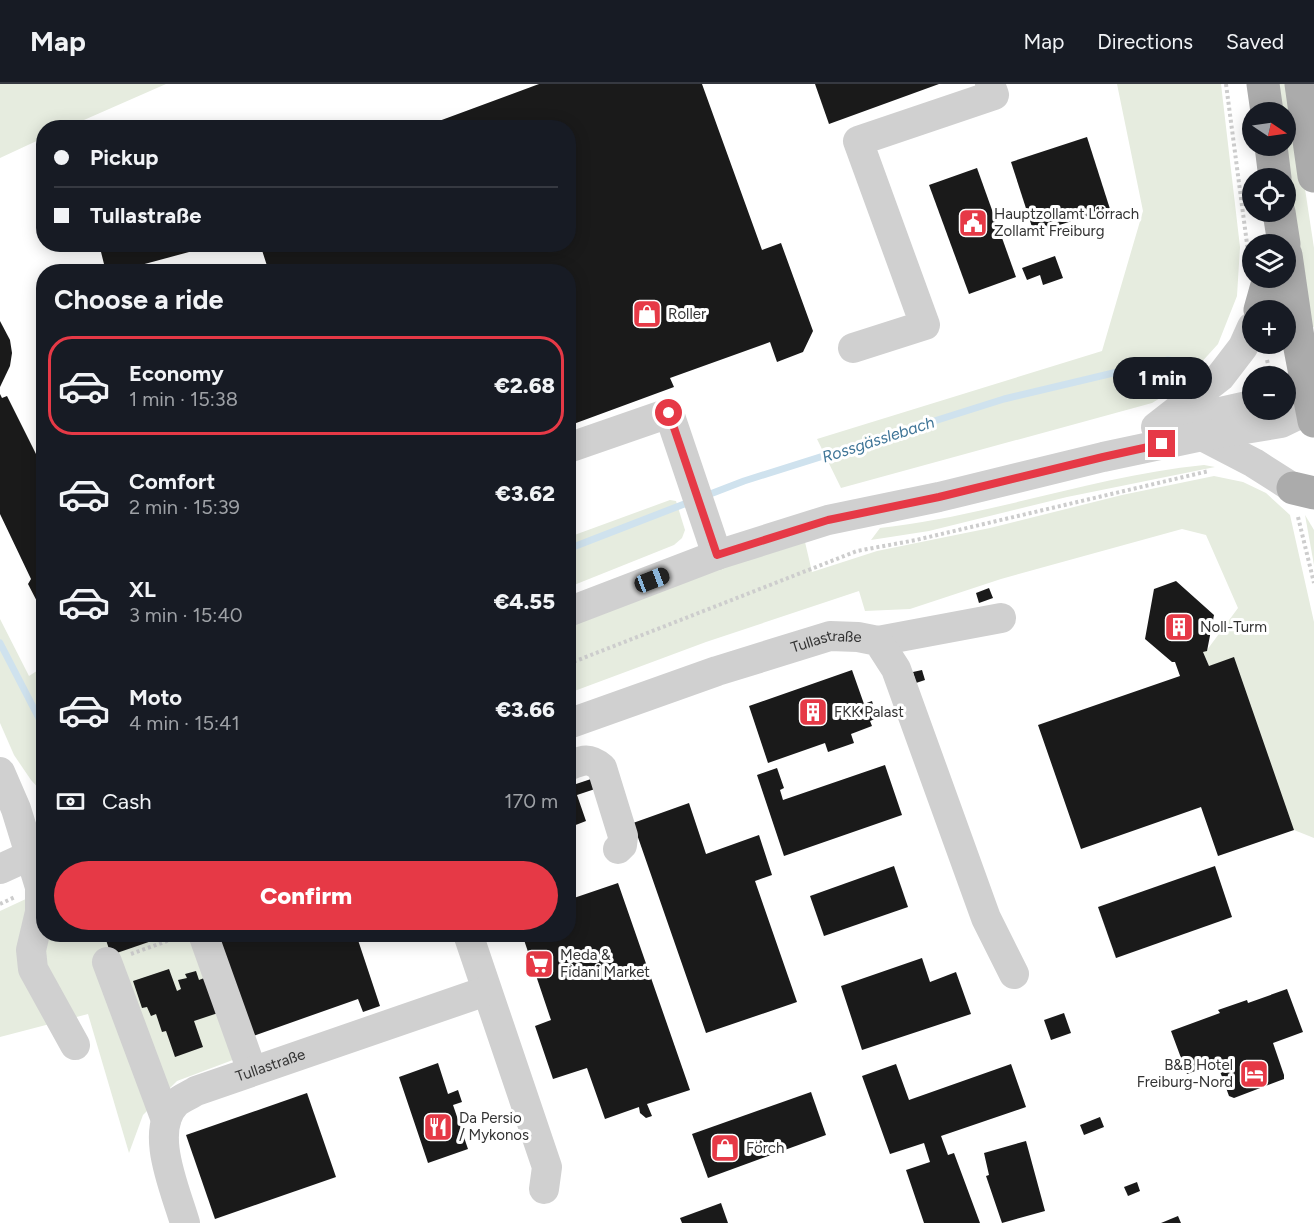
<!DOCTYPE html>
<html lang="en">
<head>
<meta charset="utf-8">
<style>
	body { margin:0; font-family:Figtree,sans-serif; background:#242831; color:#f1f3f6; height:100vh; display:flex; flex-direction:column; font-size:22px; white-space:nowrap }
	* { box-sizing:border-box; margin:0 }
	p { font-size:20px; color:#9ea1a6 }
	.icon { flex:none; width:33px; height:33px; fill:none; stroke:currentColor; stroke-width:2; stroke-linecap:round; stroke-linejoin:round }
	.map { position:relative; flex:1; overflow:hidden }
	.panel { position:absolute; left:36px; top:180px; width:540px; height:678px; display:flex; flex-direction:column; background:#171b24; border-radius:24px; box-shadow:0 3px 15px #0003 }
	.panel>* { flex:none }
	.guide { position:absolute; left:36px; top:36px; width:540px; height:132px; border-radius:24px; box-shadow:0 3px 15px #0003; display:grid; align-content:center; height:132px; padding:0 18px; background:#171b24 }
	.needle { width:39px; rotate:103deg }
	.fabs { position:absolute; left:1242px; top:18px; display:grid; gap:12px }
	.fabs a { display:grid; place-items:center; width:54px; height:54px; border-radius:50%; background:#171b24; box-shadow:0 3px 15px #0003; font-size:30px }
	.end { position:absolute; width:27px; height:27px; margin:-14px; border:8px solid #e63946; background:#fff; box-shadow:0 0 0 3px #fff }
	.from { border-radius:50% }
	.bubble { position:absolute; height:42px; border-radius:21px; background:#171b24; box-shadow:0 3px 15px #0003; font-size:20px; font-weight:800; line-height:42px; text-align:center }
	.car { position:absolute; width:18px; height:36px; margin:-18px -9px; border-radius:8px; box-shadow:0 0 4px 2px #0007; background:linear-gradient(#222 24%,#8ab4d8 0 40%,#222 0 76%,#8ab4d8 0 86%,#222 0) }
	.guide b { display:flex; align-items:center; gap:21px; height:57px; font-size:22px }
	.guide b+b { border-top:2px solid #363941 }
	.guide i { width:15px; height:15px; background:#f1f3f6 }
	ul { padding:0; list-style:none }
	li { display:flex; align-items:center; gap:18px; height:99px; margin:0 12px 9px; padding:0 6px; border:3px solid transparent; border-radius:24px }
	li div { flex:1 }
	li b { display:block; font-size:22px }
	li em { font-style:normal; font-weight:800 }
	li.selected { border-color:#e63946 }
	li>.icon { width:54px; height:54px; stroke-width:1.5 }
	h2 { padding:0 18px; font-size:27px; line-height:72px }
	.pay { display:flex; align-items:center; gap:15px; height:66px; padding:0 18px; font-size:22px }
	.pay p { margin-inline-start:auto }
	.action { display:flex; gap:12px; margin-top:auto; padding:12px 18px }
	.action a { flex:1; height:69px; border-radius:36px; background:#e63946; color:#fff; font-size:24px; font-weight:800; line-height:69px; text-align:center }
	header { display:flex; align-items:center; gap:36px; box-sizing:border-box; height:84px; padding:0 30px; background:#171b24; border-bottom:2px solid #363941 }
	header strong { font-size:28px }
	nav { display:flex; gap:33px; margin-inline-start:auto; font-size:21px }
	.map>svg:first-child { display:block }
	.green { fill:#e6ecdf }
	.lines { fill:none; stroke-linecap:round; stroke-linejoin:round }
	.stream { stroke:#cfe2ee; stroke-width:7 }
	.building { fill:#1a1a1a }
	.path { stroke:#cdcdcd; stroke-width:4; stroke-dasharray:3 3; stroke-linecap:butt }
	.minor { stroke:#d0d0d0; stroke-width:30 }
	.major { stroke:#ababab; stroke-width:33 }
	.route { stroke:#e63946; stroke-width:8 }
	.labels { text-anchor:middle; stroke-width:6; stroke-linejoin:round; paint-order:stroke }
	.poi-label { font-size:15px; fill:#333; stroke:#fff; text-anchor:start }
	.street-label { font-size:15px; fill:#333; stroke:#fff }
	.water-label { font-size:16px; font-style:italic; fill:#3f7597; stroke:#fff }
</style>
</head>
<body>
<header>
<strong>Map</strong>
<nav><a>Map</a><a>Directions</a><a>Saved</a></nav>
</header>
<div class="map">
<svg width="1314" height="1139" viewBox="0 0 1314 1139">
	<rect width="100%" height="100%" fill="#fff"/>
	<!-- green -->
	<g class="green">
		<path d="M0 0H166L68 43 44 44 43 54 0 74Z"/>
		<path d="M1117 0H1221L1240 163 1237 212 1218 260 1180 302 1152 319 841 404 817 355 1102 267 1143 127Z"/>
		<path d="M1278 0H1289L1314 164V243L1308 244 1293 138 1284 62 1286 28H1281Z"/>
		<path d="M1204 381 1215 383 1067 413 929 447 871 456 880 444C990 432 1094 392 1204 381Z"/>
		<path d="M1214 392 1243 398 1266 409 1290 431 1314 538V754L1294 746 1209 582 1203 568 1207 566 1238 524 1206 451 1182 445 1001 495 910 525 865 527 859 507 706 558 569 609V541L699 486 805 458 812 488 877 467 990 444 1122 411Z"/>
		<path d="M670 416 676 417 685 446 682 454 674 461 569 503V453Z"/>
		<path d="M1305 431 1314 446V481Z"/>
		<path d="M0 535 29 592 43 583V709L31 696 14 671 0 639Z"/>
		<path d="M43 807 44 850 211 851 254 968 177 997 143 1031 129 1069 88 930 0 953V827Z"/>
	</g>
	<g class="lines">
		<!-- stream -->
		<g class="stream">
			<path d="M705 412 744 397 1004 315 1168 276 1195 280"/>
			<path d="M568 465 692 417"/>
			<path d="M0 559 44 644"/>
		</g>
	</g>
	<!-- building -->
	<g class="building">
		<path d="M539 0H702L762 166 781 159 813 247 803 268 777 278 770 258 670 294 674 303 568 342V188H269L260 160H568V44H420Z"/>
		<path d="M815 0H939L829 40Z"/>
		<path d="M1087 53 1110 125 1034 149 1011 78Z"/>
		<path d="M977 84 1016 193 969 210 929 101Z"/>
		<path d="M99 160H215V161L115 188H106Z"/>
		<path d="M1055 172 1063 194 1043 201 1040 191 1027 196 1022 184Z"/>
		<path d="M0 237 10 256 12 269 10 282 0 303Z"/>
		<path d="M0 310 2 314 7 312 44 386V531L28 500 31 495 0 430Z"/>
		<path d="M1176 497 1214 531 1207 567 1203 568 1209 582 1234 573 1294 746 1218 772 1201 723 1081 765 1038 641 1180 592 1175 578H1172L1145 555 1154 505Z"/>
		<path d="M989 504 993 514 979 519 976 509Z"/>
		<path d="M852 586 864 620 872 617 877 634 870 637 872 642 851 650 854 659 828 668 825 659 768 679 749 622Z"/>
		<path d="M922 586 925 596 916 599 913 588Z"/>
		<path d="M885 681 902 731 784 772 757 691 777 684 784 704 780 706 783 716Z"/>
		<path d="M568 691 573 701 591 695 595 705 577 711 586 737 568 744Z"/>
		<path d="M689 719 706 770 759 751 772 791 755 797 797 918 706 949 633 739Z"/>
		<path d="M894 782 908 823 824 852 810 812Z"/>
		<path d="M1215 782 1232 833 1116 874 1098 823Z"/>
		<path d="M618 799 690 1006 647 1020 652 1032 646 1034 640 1029 639 1023 605 1035 587 984 553 995 535 942 551 936 522 850H568V816Z"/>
		<path d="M104 850H169V851L111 871Z"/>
		<path d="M217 850H356L380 922 363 928 358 915 253 952Z"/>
		<path d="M922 874 930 898 956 888 971 930 862 966 841 902Z"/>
		<path d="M169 885 177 907 181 905 178 896 187 894 185 890 196 887 199 896 212 891 224 927 194 937 203 963 175 973 166 947 162 948 156 930 151 932 147 923 142 924 133 897Z"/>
		<path d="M1287 905 1303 948 1273 959 1284 991V995L1234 1014 1229 1012 1217 979 1187 990 1171 947 1220 929 1218 926 1247 916 1248 919Z"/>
		<path d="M1064 929 1071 949 1051 956 1044 936Z"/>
		<path d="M438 979 448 1010 458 1006 462 1018 453 1021 468 1065 428 1079 399 993Z"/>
		<path d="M896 980 909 1016 1011 980 1026 1023 941 1052 948 1071 954 1069 980 1139H924L906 1086 930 1078 924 1059 890 1070 862 992Z"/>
		<path d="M811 1008 826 1051 708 1094 692 1050Z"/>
		<path d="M307 1009 336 1093 215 1135 186 1051Z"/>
		<path d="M1100 1033 1104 1043 1084 1051 1080 1041Z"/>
		<path d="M1026 1057 1045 1127 1002 1139 986 1092 989 1091 984 1069Z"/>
		<path d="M1137 1098 1140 1107 1128 1112 1124 1103Z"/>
		<path d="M721 1119 728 1139H682L680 1134Z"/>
		<path d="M1178 1132 1181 1139H1161Z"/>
	</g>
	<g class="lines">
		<!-- path -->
		<g class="path">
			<path d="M1226 0 1249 175"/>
			<path d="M1267 276 1271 292"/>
			<path d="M1298 433 1314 499"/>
			<path d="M568 580 857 467 916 456 1209 387"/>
			<path d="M0 820 15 813"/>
			<path d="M131 870 178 853"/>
		</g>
		<!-- minor -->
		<g class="minor">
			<path d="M853 264 925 241 858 57 994 11 990 0"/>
			<path d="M1185 336 1252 321"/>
			<path d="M1156 343 1220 293 1243 263 1252 243"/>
			<path d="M1202 352 1254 379 1293 404"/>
			<path d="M568 364 669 329 717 471"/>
			<path d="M568 528 717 471 828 436 939 413 1103 373 1202 352 1281 339 1314 323"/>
			<path d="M878 557 1001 534"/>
			<path id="s1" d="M568 640 717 587 830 552 858 553 878 557 896 585 986 834 1014 890"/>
			<path d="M568 682C583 676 589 673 602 684L623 752 622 761 618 765"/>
			<path d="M0 688 16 725 40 803V828L31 866 33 885 75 961"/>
			<path d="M0 785 44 765"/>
			<path d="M203 850 252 987"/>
			<path d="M468 850 547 1083 544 1105"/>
			<path d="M107 878 166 1036"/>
			<path id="s2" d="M185 1139C176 1107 148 1047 176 1019 182 1014 190 1011 196 1007L486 907"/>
		</g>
		<!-- major -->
		<g class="major">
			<path d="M1263 0 1267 28"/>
			<path d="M1301 0 1314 92"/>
			<path d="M1271 62 1275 94"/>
			<path d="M1279 128 1284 160"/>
			<path d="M1286 171 1298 254 1314 337"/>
			<path d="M1260 226 1269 194"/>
			<path d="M1293 404 1314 409"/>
		</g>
	</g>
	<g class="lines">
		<!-- route -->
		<path class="route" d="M669 329 717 471 828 436 939 413 1103 373 1162 360"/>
	</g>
	<!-- icons -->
	<defs>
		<g id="civic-square" transform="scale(1.5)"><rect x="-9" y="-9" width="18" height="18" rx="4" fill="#e63946" stroke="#fff"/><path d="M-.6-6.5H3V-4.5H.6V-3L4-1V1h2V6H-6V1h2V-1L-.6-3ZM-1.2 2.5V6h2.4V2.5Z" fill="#fff"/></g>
		<g id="shop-square" transform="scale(1.5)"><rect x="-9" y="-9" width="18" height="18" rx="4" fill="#e63946" stroke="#fff"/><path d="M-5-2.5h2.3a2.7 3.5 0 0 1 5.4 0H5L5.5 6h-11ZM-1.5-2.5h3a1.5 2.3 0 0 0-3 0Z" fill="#fff"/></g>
		<g id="building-square" transform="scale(1.5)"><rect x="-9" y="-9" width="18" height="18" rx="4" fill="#e63946" stroke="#fff"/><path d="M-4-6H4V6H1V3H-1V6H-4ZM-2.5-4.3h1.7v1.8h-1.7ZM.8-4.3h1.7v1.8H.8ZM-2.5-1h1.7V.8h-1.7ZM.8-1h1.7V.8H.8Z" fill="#fff"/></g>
		<g id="supermarket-square" transform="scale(1.5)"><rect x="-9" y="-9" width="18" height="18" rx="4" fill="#e63946" stroke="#fff"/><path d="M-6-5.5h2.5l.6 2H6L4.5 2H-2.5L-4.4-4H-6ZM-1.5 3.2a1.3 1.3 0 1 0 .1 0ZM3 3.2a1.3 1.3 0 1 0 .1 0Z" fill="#fff"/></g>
		<g id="hotel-square" transform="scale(1.5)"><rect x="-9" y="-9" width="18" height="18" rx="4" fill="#e63946" stroke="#fff"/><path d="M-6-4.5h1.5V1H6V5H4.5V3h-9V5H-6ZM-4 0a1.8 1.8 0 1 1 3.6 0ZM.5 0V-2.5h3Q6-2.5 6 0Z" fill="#fff"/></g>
		<g id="restaurant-square" transform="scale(1.5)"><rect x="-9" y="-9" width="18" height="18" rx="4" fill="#e63946" stroke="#fff"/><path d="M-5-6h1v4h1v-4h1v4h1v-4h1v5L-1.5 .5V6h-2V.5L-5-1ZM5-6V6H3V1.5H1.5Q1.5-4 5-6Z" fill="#fff"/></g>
	</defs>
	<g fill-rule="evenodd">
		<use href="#civic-square" x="973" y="139"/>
		<use href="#shop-square" x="647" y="230"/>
		<use href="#building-square" x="1179" y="543"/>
		<use href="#building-square" x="813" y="628"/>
		<use href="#supermarket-square" x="539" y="880"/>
		<use href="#hotel-square" x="1254" y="990"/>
		<use href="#restaurant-square" x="438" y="1043"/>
		<use href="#shop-square" x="725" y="1064"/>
	</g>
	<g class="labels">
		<!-- poi labels -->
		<g class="poi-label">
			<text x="994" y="135">Hauptzollamt Lörrach<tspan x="994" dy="17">Zollamt Freiburg</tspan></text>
			<text x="668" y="235">Roller</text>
			<text x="1200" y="548">Noll-Turm</text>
			<text x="834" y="633">FKK Palast</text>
			<text x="560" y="876">Meda &amp;<tspan x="560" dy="17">Fidani Market</tspan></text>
			<text x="1233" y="986" text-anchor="end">B&amp;B Hotel<tspan x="1233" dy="17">Freiburg-Nord</tspan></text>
			<text x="459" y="1039">Da Persio<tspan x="459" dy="17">/ Mykonos</tspan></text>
			<text x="746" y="1069">Förch</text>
		</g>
		<!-- street labels -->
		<g class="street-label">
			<text dy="5" stroke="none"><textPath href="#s1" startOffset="272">Tullastraße</textPath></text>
			<text dy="5" stroke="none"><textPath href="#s2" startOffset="228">Tullastraße</textPath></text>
		</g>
		<!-- water labels -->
		<g class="water-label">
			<text transform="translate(878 355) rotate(-18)" y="6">Rossgässlebach</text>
		</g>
	</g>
</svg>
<div class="fabs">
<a><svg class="needle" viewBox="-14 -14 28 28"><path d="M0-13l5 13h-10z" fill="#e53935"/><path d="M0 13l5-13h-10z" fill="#9ea1a6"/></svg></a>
<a><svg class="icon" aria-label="locate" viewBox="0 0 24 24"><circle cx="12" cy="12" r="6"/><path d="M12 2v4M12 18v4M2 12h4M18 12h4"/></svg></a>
<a><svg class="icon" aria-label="layers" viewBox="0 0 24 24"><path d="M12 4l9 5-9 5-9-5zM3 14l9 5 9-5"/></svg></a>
<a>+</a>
<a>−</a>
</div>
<i class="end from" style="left:669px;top:329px"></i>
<i class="end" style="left:1162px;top:360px"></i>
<div class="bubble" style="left:1113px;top:273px;width:99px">1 min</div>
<i class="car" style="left:652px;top:496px;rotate:69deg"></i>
<div class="guide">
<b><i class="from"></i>Pickup</b>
<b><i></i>Tullastraße</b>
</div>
<section class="panel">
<h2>Choose a ride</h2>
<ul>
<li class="selected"><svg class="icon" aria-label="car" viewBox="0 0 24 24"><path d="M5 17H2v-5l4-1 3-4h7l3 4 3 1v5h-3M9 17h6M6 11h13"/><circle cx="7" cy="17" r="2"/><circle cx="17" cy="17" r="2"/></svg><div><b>Economy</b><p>1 min · 15:38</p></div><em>€2.68</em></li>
<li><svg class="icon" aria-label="car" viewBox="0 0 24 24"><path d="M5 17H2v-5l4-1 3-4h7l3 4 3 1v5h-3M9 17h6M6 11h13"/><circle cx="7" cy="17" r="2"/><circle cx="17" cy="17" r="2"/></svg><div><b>Comfort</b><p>2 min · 15:39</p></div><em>€3.62</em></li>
<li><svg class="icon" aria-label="car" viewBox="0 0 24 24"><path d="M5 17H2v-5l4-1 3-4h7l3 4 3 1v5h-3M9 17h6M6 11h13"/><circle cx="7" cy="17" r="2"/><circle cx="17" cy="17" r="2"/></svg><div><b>XL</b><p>3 min · 15:40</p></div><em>€4.55</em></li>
<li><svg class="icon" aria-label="car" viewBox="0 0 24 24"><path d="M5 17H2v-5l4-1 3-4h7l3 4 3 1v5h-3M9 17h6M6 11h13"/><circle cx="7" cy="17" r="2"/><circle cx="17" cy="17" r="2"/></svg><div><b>Moto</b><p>4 min · 15:41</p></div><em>€3.66</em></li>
</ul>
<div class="pay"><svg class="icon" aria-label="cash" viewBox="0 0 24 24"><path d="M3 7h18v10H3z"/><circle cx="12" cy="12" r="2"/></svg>Cash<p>170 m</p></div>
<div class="action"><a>Confirm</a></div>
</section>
</div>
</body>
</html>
